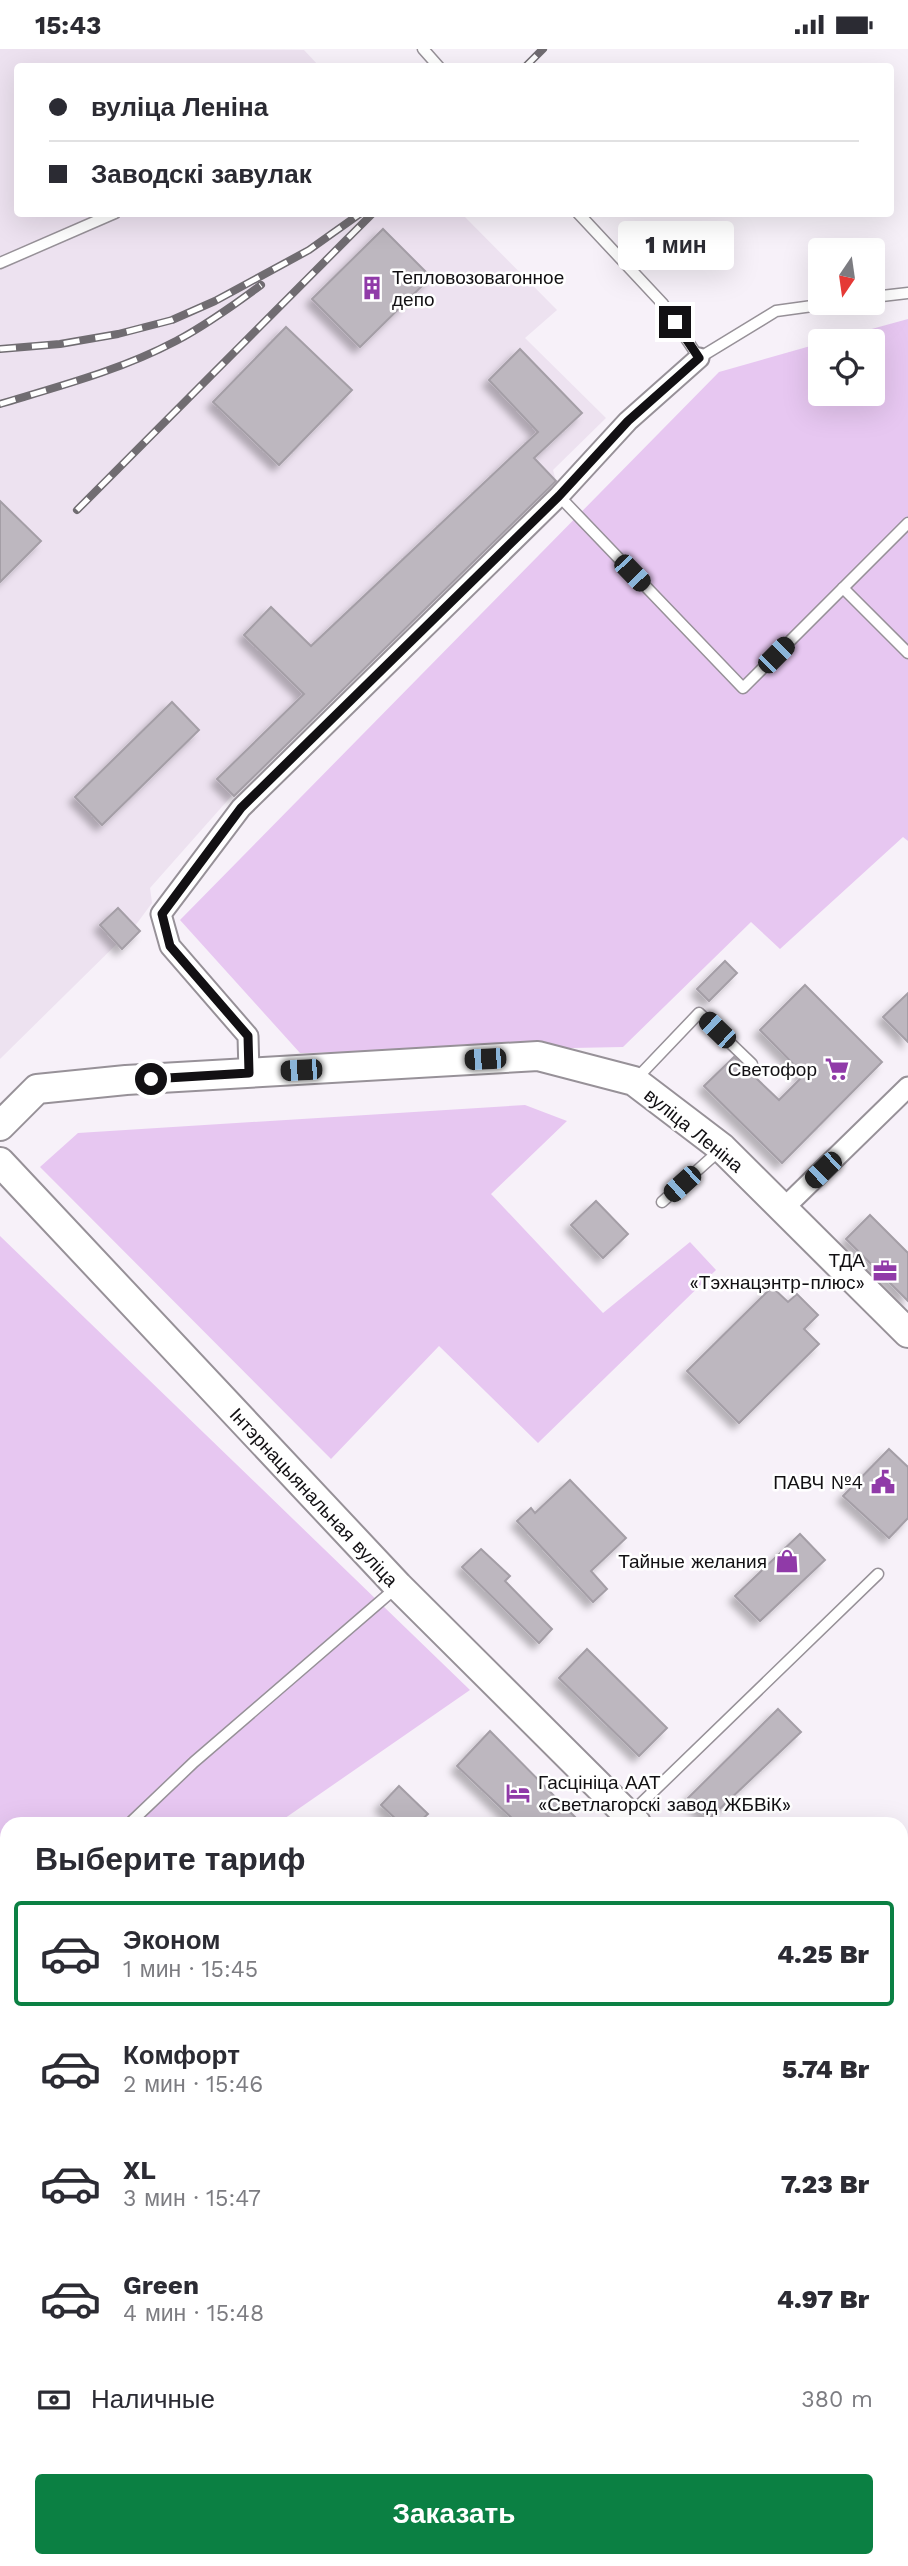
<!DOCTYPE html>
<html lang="ru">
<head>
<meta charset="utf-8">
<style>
	body { margin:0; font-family:"Work Sans",sans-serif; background:#f7f7f7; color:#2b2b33; height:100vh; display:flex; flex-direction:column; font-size:26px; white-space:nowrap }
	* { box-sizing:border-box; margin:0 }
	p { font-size:23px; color:#7c7c81 }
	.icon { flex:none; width:38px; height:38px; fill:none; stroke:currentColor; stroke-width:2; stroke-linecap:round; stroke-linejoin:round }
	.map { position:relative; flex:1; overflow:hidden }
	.drawer { position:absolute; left:0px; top:1768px; width:908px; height:751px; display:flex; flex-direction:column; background:#fff; border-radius:21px 21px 0 0; box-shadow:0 7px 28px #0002 }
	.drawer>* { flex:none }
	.banner { position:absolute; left:14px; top:14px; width:880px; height:154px; border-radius:7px; box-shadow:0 7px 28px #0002; display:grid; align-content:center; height:154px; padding:0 35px; background:#fff }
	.needle { width:46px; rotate:193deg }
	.tools { position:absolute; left:808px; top:189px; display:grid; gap:14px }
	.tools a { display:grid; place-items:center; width:77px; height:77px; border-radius:7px; background:#fff; box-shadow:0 7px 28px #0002; font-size:35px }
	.end { position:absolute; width:32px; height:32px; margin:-16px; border:9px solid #121013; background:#fff; box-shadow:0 0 0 4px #fff }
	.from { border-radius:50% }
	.bubble { position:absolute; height:49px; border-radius:7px; background:#fff; box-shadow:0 7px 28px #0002; font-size:23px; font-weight:800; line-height:49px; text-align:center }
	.car { position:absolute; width:21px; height:42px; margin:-21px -10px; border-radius:9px; box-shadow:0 0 5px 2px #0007; background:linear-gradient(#222 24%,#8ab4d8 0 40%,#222 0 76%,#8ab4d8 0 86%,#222 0) }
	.banner b { display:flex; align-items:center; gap:24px; height:66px; font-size:26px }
	.banner b+b { border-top:2px solid #e1e1e2 }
	.banner i { width:18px; height:18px; background:#2b2b33 }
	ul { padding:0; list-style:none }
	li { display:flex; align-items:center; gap:21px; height:105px; margin:0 14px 10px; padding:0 21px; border:4px solid transparent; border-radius:7px }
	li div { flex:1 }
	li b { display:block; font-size:26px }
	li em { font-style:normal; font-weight:800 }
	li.on { border-color:#0b8043 }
	li>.icon { width:63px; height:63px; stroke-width:1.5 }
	h2 { padding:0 35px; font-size:32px; line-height:84px }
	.pay { display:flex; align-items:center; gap:18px; height:77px; padding:0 35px; font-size:26px }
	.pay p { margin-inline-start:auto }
	.primary-button { display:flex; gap:14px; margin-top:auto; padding:14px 35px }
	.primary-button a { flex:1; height:80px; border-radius:7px; background:#0b8043; color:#fff; font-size:28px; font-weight:800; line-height:80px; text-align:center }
	.status { display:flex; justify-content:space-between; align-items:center; height:49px; padding:0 35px; background:#fff; direction:ltr }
	.status svg { height:19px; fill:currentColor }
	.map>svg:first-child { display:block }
	.built { fill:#ede2f0 }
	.green { fill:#e7c7f1 }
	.building { fill:#bdb7bf; stroke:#a49ea6; stroke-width:2; filter:url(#shadow) }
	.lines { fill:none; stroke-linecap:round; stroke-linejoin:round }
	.lane-casing { stroke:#979198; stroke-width:13 }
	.street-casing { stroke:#979198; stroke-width:23 }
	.secondary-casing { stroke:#979198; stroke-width:32 }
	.lane { stroke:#fff; stroke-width:10 }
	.street { stroke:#fff; stroke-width:19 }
	.secondary { stroke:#fff; stroke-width:28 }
	.rail-casing { stroke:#706c71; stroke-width:8 }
	.rail { stroke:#fff; stroke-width:5; stroke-dasharray:16; stroke-linecap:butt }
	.route { stroke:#121013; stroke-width:9 }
	.labels { text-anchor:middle; stroke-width:5; stroke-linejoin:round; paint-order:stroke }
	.poi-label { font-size:19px; fill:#121013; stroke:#fff; text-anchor:end }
	.street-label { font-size:19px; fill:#121013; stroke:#fff }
</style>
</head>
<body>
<div class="status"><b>15:43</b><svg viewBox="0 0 49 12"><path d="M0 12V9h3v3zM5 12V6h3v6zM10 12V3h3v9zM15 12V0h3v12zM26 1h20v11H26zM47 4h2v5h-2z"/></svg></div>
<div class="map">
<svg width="908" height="2517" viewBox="0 0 908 2517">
	<defs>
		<filter id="shadow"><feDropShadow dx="-6" dy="6" stdDeviation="3.5" flood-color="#0004"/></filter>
	</defs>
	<rect width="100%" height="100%" fill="#f7f1f9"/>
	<!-- built -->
	<path class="built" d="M0 0 304 1 319 17 18 18V164L462 165 557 261 525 289 606 369 553 421 556 432 235 743 150 839 152 854 135 877 0 1010Z"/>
	<!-- green -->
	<g class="green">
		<path d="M908 270V792L903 788 780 900 751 873 623 998 300 1004 180 871 719 323 821 294V345H873V292H828Z"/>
		<path d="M525 1056 567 1072 491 1145 603 1264 690 1193 716 1221 538 1394 439 1297 331 1410 40 1118 78 1084Z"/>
		<path d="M0 1187 470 1641 278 1774H7V1998L0 2005Z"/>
	</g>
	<!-- building -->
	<g class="building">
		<path d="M383 180 431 228 360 298 312 250Z"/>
		<path d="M286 278 352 341 279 416 213 353Z"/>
		<path d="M520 300 582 364 534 409 556 432 234 747 217 730 304 645 244 586 271 558 311 597 538 383 489 331Z"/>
		<path d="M0 452 41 492 0 533Z"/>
		<path d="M172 653 199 681 102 776 75 748Z"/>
		<path d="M118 859 140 882 122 900 100 876Z"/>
		<path d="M725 912 737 924 709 952 697 940Z"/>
		<path d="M805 936 882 1013 782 1114 704 1037 734 1008 779 1051 804 1026 760 981Z"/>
		<path d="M908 944V993L883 968Z"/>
		<path d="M596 1152 628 1185 603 1209 571 1176Z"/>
		<path d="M870 1166 908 1204V1252L846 1190Z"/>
		<path d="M772 1238 788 1253 797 1245 818 1266 804 1280 819 1295 739 1374 687 1322Z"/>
		<path d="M889 1400 908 1418V1469L889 1489 843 1447Z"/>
		<path d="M570 1431 626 1489 591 1522 607 1540 593 1553 517 1472 531 1459 535 1464Z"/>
		<path d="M800 1485 825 1511 760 1572 735 1547Z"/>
		<path d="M481 1500 510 1527 505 1532 552 1580 539 1594 462 1518Z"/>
		<path d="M587 1600 667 1679 639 1707 559 1629Z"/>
		<path d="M778 1660 801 1683 709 1770 688 1749Z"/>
		<path d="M490 1682 581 1774H517L457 1717Z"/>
		<path d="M399 1737 428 1765 418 1774H400L381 1756Z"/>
	</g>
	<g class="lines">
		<!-- lane casing -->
		<g class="lane-casing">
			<g id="lane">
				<path d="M423 0 439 18"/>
				<path d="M578 164 663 255 699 309 776 262 834 254"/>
				<path d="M0 214 115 164"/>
				<path d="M873 248 908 244"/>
				<path d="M559 447 743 639 908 474"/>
				<path d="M843 539 908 604"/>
				<path d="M637 1029 699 964 752 1015"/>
				<path d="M662 1153 719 1102"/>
				<path d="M629 1766 878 1525"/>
				<path d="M130 1774 194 1713 397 1538"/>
				<path d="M0 1899 7 1892"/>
				<path d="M0 2190 7 2183"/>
				<path d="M800 2511 808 2517"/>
				<path d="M576 2517 581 2511"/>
			</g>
		</g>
		<!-- street casing -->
		<g class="street-casing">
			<g id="street">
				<path d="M249 1024 248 987 170 897 161 865 241 759 559 447 628 372 699 309"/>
				<path d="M784 1159 908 1038"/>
				<path d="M0 2124 7 2127"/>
				<path d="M495 2511 502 2517"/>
			</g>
		</g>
		<!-- secondary casing -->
		<g class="secondary-casing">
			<g id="secondary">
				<path d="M0 1077 37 1040 126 1031 538 1007 634 1032 722 1099 908 1284"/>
				<path d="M0 1113 398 1537 636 1774"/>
				<path d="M901 2040 908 2047"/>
			</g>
		</g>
		<!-- lane -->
		<use href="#lane" class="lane"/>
		<!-- street -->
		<use href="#street" class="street"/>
		<!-- secondary -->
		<use href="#secondary" class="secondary"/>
		<!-- rail casing -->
		<g class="rail-casing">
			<g id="rail">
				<path d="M525 18 543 0"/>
				<path d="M0 300 60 295 118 285 172 271 215 252 309 201 361 164"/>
				<path d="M0 355C60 337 121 321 176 292 206 276 234 256 261 236"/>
				<path d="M77 461 373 164"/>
			</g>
		</g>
		<!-- rail -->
		<use href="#rail" class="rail"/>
	</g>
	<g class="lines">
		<!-- route -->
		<path class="route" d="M151 1030 249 1024 248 987 170 897 162 865 241 759 559 447 628 372 699 309 675 273"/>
	</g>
	<!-- icons -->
	<defs>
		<g id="building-bare" transform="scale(1.89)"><path d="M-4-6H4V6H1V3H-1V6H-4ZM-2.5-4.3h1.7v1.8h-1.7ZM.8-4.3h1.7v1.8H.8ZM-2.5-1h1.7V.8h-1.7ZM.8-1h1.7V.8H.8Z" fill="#903aa8" stroke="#fff" stroke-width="2.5" paint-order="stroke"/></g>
		<g id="supermarket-bare" transform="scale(1.89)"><path d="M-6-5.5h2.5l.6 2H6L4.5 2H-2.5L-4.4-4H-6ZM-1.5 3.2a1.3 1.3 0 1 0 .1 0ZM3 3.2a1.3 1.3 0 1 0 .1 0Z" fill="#903aa8" stroke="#fff" stroke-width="2.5" paint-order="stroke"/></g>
		<g id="office-bare" transform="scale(1.89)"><path d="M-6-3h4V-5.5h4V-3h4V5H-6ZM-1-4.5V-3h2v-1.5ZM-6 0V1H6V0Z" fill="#903aa8" stroke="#fff" stroke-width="2.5" paint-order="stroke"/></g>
		<g id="civic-bare" transform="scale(1.89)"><path d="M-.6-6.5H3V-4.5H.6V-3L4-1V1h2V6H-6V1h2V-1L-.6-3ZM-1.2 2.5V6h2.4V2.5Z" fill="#903aa8" stroke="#fff" stroke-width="2.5" paint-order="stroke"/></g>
		<g id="shop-bare" transform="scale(1.89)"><path d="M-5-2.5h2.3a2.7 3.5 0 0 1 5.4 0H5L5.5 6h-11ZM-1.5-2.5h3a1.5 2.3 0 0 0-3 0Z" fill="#903aa8" stroke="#fff" stroke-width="2.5" paint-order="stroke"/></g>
		<g id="hotel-bare" transform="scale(1.89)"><path d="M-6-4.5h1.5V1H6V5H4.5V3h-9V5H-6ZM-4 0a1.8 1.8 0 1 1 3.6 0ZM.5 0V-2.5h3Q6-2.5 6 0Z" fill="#903aa8" stroke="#fff" stroke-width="2.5" paint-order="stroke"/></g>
	</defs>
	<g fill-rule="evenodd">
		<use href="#building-bare" x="372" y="239"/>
		<use href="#supermarket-bare" x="837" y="1020"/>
		<use href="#office-bare" x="885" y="1222"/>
		<use href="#civic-bare" x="883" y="1433"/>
		<use href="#shop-bare" x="787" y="1512"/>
		<use href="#hotel-bare" x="518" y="1744"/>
	</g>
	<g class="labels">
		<!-- poi labels -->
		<g class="poi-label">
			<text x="392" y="235" text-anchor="start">Тепловозовагонное<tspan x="392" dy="22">депо</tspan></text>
			<text x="817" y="1027">Светофор</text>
			<text x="865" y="1218">ТДА<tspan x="865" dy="22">«Тэхнацэнтр-плюс»</tspan></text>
			<text x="863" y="1440">ПАВЧ №4</text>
			<text x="767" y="1519">Тайные желания</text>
			<text x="538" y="1740" text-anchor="start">Гасцініца ААТ<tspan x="538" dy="22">«Светлагорскі завод ЖБВіК»</tspan></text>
		</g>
		<!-- street labels -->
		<g class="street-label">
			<text transform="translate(694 1081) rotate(39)" y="7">вуліца Леніна</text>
			<text transform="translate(314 1448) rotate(47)" y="7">Інтэрнацыянальная вуліца</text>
		</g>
	</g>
</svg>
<div class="tools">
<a><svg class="needle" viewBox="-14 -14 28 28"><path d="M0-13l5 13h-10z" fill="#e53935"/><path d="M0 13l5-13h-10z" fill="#7c7c81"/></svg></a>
<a><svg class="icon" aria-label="locate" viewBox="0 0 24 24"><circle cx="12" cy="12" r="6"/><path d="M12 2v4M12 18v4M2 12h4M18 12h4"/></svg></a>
</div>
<i class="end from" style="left:151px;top:1030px"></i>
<i class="end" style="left:675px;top:273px"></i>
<div class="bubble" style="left:618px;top:172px;width:116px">1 мин</div>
<i class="car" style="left:632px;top:524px;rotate:136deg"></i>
<i class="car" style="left:776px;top:606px;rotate:45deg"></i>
<i class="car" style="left:717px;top:981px;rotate:314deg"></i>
<i class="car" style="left:485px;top:1010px;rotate:267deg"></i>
<i class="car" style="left:301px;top:1021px;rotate:267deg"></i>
<i class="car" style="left:823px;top:1121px;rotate:226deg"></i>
<i class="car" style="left:682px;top:1135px;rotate:228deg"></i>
<div class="banner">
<b><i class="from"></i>вуліца Леніна</b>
<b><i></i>Заводскі завулак</b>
</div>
<section class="drawer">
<h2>Выберите тариф</h2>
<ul>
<li class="on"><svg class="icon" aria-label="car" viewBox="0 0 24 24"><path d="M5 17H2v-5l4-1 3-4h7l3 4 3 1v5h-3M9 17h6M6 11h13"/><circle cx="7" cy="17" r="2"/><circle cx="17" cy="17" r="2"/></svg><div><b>Эконом</b><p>1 мин · 15:45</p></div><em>4.25 Br</em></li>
<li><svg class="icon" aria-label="car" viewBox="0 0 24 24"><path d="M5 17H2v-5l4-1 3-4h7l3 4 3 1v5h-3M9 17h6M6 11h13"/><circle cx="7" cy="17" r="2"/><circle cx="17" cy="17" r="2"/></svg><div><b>Комфорт</b><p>2 мин · 15:46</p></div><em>5.74 Br</em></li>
<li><svg class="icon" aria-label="car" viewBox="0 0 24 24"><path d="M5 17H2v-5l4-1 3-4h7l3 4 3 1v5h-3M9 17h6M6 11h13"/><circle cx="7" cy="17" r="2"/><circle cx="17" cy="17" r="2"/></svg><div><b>XL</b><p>3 мин · 15:47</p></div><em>7.23 Br</em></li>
<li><svg class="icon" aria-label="car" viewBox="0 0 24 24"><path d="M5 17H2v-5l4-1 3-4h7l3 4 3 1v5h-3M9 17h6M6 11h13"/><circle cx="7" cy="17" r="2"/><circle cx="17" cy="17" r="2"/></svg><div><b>Green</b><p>4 мин · 15:48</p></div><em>4.97 Br</em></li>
</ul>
<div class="pay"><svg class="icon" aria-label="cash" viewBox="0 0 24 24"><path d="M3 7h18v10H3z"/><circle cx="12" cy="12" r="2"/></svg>Наличные<p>380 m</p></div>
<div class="primary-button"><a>Заказать</a></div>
</section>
</div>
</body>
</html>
